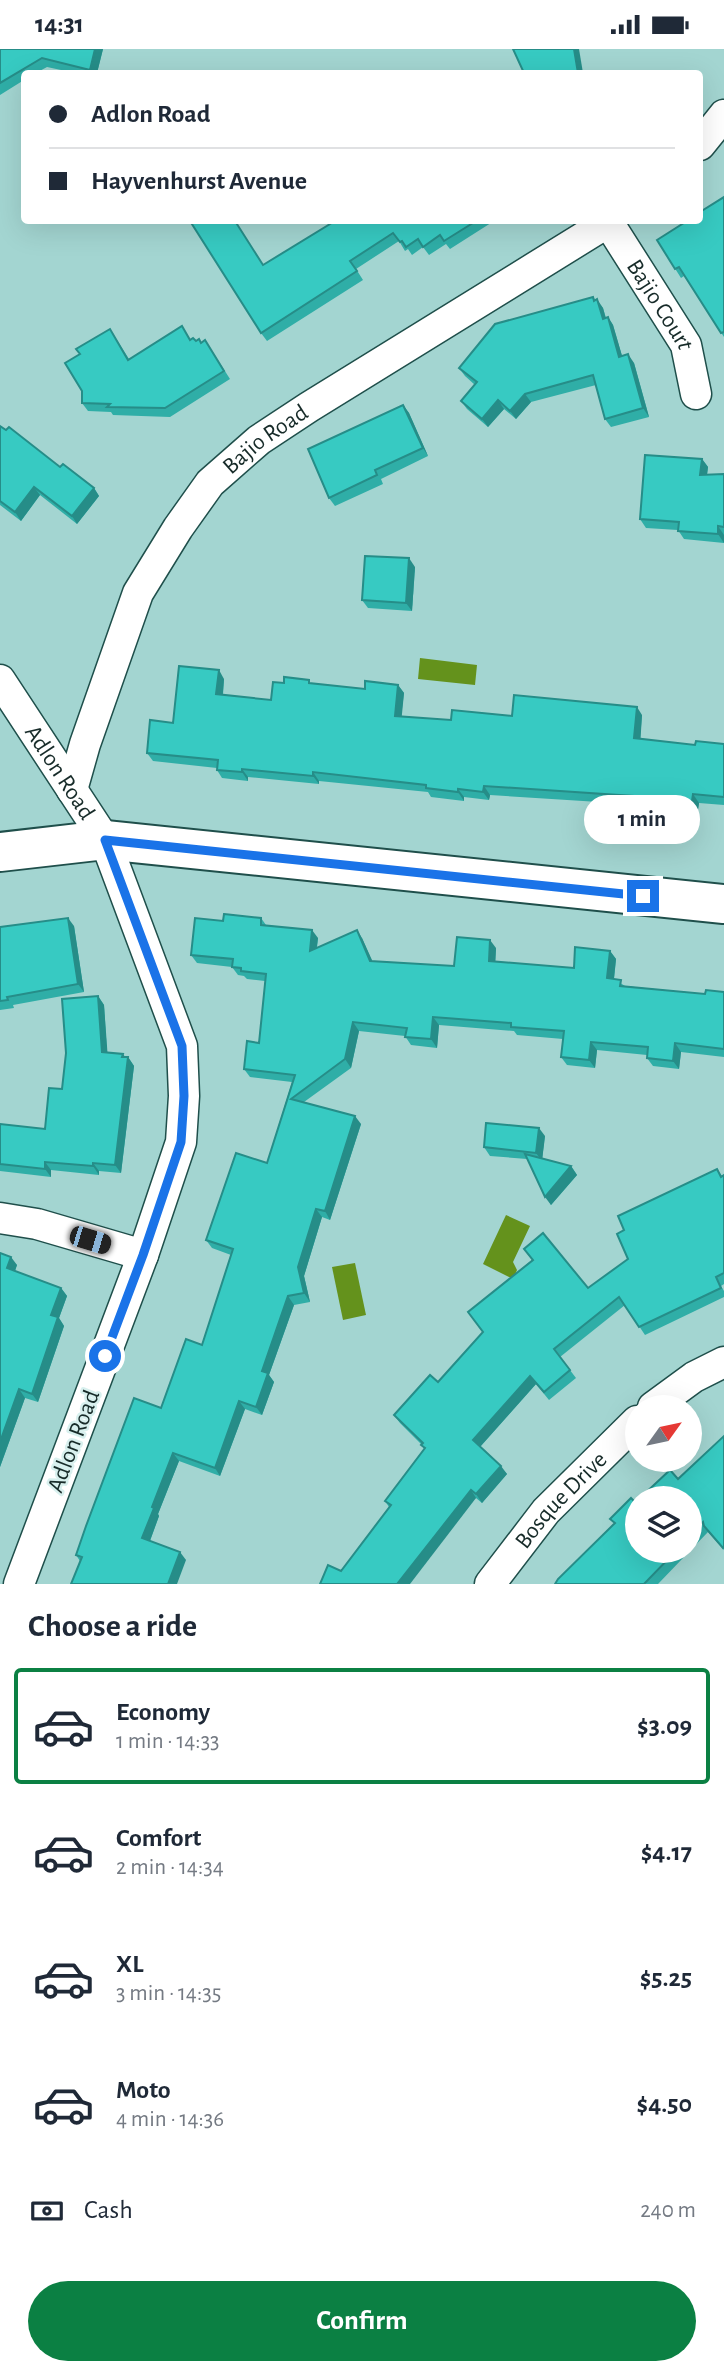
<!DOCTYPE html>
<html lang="en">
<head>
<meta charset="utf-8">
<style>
	body { margin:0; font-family:"Alegreya Sans",sans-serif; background:#f2f2f3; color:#1f2937; height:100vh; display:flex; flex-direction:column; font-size:26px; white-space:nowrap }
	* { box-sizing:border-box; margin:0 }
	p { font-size:23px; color:#747a83 }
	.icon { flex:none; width:38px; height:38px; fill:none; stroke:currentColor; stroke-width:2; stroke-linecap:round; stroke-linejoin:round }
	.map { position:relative; height:1535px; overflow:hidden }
	.details { display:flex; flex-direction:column; background:#fff; flex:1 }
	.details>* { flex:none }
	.banner { position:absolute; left:21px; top:21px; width:682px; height:154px; border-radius:7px; box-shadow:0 7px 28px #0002; display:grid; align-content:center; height:154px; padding:0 28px; background:#fff }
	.needle { width:46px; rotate:57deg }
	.tools { position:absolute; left:625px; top:1346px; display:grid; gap:14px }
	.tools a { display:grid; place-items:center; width:77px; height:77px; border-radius:50%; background:#fff; box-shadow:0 7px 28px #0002; font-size:35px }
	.end { position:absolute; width:32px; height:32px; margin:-16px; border:9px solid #1a73e8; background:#fff; box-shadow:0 0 0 4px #fff }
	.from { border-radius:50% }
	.bubble { position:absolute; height:49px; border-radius:24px; background:#fff; box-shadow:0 7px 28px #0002; font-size:23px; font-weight:600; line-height:49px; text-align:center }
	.car { position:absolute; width:21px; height:42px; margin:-21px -10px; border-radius:9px; box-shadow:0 0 5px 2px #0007; background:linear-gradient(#222 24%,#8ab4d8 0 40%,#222 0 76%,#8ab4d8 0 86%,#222 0) }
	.banner b { display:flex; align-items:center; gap:24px; height:66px; font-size:26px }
	.banner b+b { border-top:2px solid #e0e1e3 }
	.banner i { width:18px; height:18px; background:#1f2937 }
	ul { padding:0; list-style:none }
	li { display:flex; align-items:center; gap:21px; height:116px; margin:0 14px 10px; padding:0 14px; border:4px solid transparent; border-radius:7px }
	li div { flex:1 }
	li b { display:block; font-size:26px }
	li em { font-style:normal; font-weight:600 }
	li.on { border-color:#0b8043 }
	li>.icon { width:63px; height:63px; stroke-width:1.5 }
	h2 { padding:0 28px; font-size:32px; line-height:84px }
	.pay { display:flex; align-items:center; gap:18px; height:77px; padding:0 28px; font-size:26px }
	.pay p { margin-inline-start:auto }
	.primary-button { display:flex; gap:14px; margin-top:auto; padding:14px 28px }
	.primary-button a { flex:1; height:80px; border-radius:42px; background:#0b8043; color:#fff; font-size:28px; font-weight:600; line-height:80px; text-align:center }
	.status { display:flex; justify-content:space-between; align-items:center; height:49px; padding:0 35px; background:#fff; direction:ltr }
	.status svg { height:19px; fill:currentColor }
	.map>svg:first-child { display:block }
	.water { fill:#64921c }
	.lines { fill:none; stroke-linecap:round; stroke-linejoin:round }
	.street-casing { stroke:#1f4f4b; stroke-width:33 }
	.secondary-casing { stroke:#1f4f4b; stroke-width:42 }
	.street { stroke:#fff; stroke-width:30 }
	.secondary { stroke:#fff; stroke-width:38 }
	.wall { fill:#2faea7 }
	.shaded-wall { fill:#268d88 }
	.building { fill:#37cac2; stroke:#268d88; stroke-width:2 }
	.route { stroke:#1a73e8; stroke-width:9 }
	.labels { text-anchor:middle; stroke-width:5; stroke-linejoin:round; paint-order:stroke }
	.street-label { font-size:24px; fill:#172b29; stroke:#d8f0ee }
</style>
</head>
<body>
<div class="status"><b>14:31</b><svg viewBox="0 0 49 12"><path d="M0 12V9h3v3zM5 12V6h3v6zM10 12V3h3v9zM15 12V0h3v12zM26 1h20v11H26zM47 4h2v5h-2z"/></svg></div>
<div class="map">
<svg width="724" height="1535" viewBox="0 0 724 1535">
	<rect width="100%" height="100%" fill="#a3d5d1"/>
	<!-- water -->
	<g class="water">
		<path d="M420 609 477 616 475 636 418 630Z"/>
		<path d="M506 1166 530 1177 513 1213 517 1221 513 1230 483 1215Z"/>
		<path d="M355 1214 366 1266 343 1271 332 1218Z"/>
	</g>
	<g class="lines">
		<!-- street casing -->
		<g class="street-casing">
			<g id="street">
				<path d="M700 96 724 66"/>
				<path id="s1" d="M608 173 686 296 696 345"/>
				<path id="s2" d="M0 631 105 791 182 997 184 1047 181 1093 143 1206 19 1535"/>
				<path id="s3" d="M72 741 85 695 138 544 178 479 210 434 259 391 309 358 610 172"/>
				<path d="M0 1169 37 1175 143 1206"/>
				<path d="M653 1358 694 1328 724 1313"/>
				<path id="s4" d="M490 1535 546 1462 637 1372"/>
			</g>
		</g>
		<!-- secondary casing -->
		<g class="secondary-casing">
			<path id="secondary" d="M0 803 105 791 724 855"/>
		</g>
		<!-- street -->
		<use href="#street" class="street"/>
		<!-- secondary -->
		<use href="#secondary" class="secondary"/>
	</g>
	<!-- wall -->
	<g class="wall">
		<path d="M0 0H103L97 24H75L47 18 36 24H24V31L0 46Z"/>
		<path d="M724 148V288L684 227 681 229 657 191Z"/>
		<path d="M335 172H494L450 200 446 195 429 206 423 198 412 206 408 200 405 202 399 192 356 220 363 231 267 292 261 284 263 216Z"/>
		<path d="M593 248 603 259 606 269 608 268 613 276 622 307 634 314 649 368 611 378 605 370 596 336 531 353 516 370 504 360 488 378 467 360 461 352 475 336 465 327 459 319Z"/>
		<path d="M110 280 129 310 191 291 201 294 205 291 230 330 170 368 113 366 111 363 88 362 82 354V342L80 305Z"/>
		<path d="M403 356 409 364 428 407 381 430 383 435 335 457 329 449Z"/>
		<path d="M0 377 60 418 94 439 99 447 77 475 40 446 21 472 0 456Z"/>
		<path d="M702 410 708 418 707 425H724V494L684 490 678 481 646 479 640 470Z"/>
		<path d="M415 518 412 562 368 559 362 551Z"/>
		<path d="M224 630 223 646 271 651 284 634H311L365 640 398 636 404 644 401 668 451 671 512 667 642 666 640 690 695 696 724 695V756L699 754 697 767 668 764 662 757 490 746 489 751 464 748V752L431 748 428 743 319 732V735L248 728V732L222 729 217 721V719L153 712 147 704 173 674Z"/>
		<path d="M261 869 266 876 318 889 317 899 362 889 372 912 454 917 496 899 495 913 574 919 610 902 616 910 614 930 625 937 705 945 724 943V1008L681 1003 679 1020 653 1017 647 1009V1006L597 1001 595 1019 567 1016 561 1008 563 990 517 986 514 982 439 976 437 999 411 996 405 987 359 982 351 1019 304 1053 361 1075 330 1171 322 1168 304 1227 310 1253 294 1256 269 1326 274 1333 262 1366 245 1360 220 1427 179 1412 158 1465 159 1467 150 1492 186 1511 80 1512 76 1506 161 1359 202 1296 231 1206 212 1199 206 1191 267 1114 292 1033 250 1028 244 1020 259 994 265 932 247 930 244 927 238 926 232 918 197 914 191 906 223 872Z"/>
		<path d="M74 877 84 943 13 956 14 959 0 961V878Z"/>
		<path d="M98 947 104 956 107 1003 128 1008 134 1017 121 1124 99 1122V1126L51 1121V1128L0 1122V1075L45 1080 62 1040Z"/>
		<path d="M545 1087 542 1110 571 1117 577 1126 551 1156 527 1110 490 1107 484 1098Z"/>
		<path d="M717 1120 722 1127 724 1126V1235L721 1237 724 1242V1248L645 1286 625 1256 560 1308 576 1329 549 1351 536 1335 480 1398 507 1425 482 1454 476 1449 341 1522 389 1458 385 1452 424 1400 422 1396 400 1374 394 1366 438 1333 483 1283 468 1263 532 1211 524 1200 588 1239 628 1210 624 1181Z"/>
		<path d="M0 1204 17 1216 15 1222 61 1239 67 1247 59 1269 64 1277 38 1353 25 1349 0 1418Z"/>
		<path d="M724 1387V1501L708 1483 658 1535H555L614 1475 610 1470 637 1502H690V1449L678 1430Z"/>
	</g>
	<!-- shaded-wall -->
	<g class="shaded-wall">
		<path d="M95 0H103L97 24H92L90 21Z"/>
		<path d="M574 0H579L583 24H578Z"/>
		<path d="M597 250 603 259 608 278 603 270Z"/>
		<path d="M608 268 613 276 625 317 619 308Z"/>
		<path d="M628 305 634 314 649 368 643 359Z"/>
		<path d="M525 345 531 353 516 370 510 362Z"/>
		<path d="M498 351 504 360 488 378 482 370Z"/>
		<path d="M403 356 409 364 428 407 423 399Z"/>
		<path d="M702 410 708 418 706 434 700 426Z"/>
		<path d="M34 438 40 446 21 472 15 463Z"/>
		<path d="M94 439 99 447 77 475 72 467Z"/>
		<path d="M718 477 724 486V494L718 485Z"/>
		<path d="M409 509 415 518 412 562 406 554Z"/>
		<path d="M219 621 224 630 222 654 216 645Z"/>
		<path d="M398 636 404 644 401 675 395 667Z"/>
		<path d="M637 658 642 666 640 698 634 689Z"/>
		<path d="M242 720 248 728V732L242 723Z"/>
		<path d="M313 723 319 732V735L313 727Z"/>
		<path d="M484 737 490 746 489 751 483 743Z"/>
		<path d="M458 740 464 748V752L458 743Z"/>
		<path d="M693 745 699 754 697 767 691 759Z"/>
		<path d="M68 869 74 877 84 943 78 935Z"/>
		<path d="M312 881 318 889 315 910 310 902Z"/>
		<path d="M357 881 362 889 376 920 370 912Z"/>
		<path d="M490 891 496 899 495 921 489 912Z"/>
		<path d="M610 902 616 910 613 938 607 929Z"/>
		<path d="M98 947 104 956 108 1011 102 1003Z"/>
		<path d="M433 968 439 976 437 999 431 990Z"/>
		<path d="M353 973 359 982 351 1019 345 1010Z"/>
		<path d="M591 993 597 1001 595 1019 589 1011Z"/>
		<path d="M675 994 681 1003 679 1020 673 1012Z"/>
		<path d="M123 1005 128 1012V1008L134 1017 121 1124 115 1116Z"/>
		<path d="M355 1067 361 1075 330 1171 325 1162Z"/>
		<path d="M539 1079 545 1087 542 1112 536 1104Z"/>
		<path d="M45 1113 51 1121V1128L45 1120Z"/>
		<path d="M93 1114 99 1122V1126L93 1117Z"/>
		<path d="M571 1117 577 1126 551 1156 545 1148Z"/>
		<path d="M316 1160 322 1168 304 1227 310 1253 304 1244 298 1218Z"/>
		<path d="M11 1208 17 1216 13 1227 7 1219Z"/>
		<path d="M61 1239 67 1247 59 1269 64 1277 38 1353 32 1345 51 1266Z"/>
		<path d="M288 1247 294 1256 269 1326 274 1333 262 1366 256 1358 262 1322Z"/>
		<path d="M530 1327 536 1335 479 1399 473 1391Z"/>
		<path d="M19 1340 25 1349 0 1418V1393Z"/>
		<path d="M239 1352 245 1360 220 1427 215 1419Z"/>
		<path d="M173 1404 179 1412 158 1465 159 1467 148 1497 142 1489 152 1458Z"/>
		<path d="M501 1417 507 1425 482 1454 476 1445Z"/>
		<path d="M471 1441 476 1449 410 1535H397Z"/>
		<path d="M180 1503 186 1511 177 1535H168Z"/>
	</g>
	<!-- building -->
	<g class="building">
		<path d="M0 0H95L90 21 42 9 0 34Z"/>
		<path d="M513 0H574L578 24H524Z"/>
		<path d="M724 148V283L721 284 679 218 675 220 657 191 687 172H700V163Z"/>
		<path d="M190 172H235L263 216 335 172H476L444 192 440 186 423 198 418 190 406 198 402 192 400 193 393 184 350 212 357 222 261 284Z"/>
		<path d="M593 248 594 252 597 250 603 270 608 268 619 308 628 305 643 359 605 370 593 326 525 345 510 362 498 351 482 370 461 352 477 333 459 319 495 275Z"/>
		<path d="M182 277 190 291 193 289 196 292 199 290 201 294 205 291 224 322 165 359 107 358 110 355 82 354V342L65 314 80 305 76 300 110 280 128 311Z"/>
		<path d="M403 356 423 399 375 421 377 426 329 449 308 400Z"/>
		<path d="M0 377 6 381 9 378 60 418 63 415 94 439 72 467 34 438 15 463 0 452Z"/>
		<path d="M645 406 702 410 700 426 724 425V478L718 477V485L678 482 679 473 640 470Z"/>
		<path d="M365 507 409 509 406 554 362 551Z"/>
		<path d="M179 617 219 621 216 645 271 651 273 633 284 634V628L309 631V634L365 640V632L398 636 395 667 451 671 452 661 512 667 514 646 637 658 634 689 695 696 696 692 724 695V748L693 745 691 759 662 756 663 749 484 737 483 743 458 740V743L426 739V736L313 723V727L242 720V723L217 721 218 711 147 704 150 671 173 674Z"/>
		<path d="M224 865 261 869V876L312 881 310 902 357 881 370 912 454 917 457 888 490 891 489 912 574 919 575 898 610 902 607 929 621 931 620 937 705 945 706 941 724 943V1000L675 994 673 1012 647 1009 648 998 591 993 589 1011 561 1008 564 982 511 978V974L433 968 431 990 405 988 407 979 353 973 345 1010 291 1050 355 1067 325 1162 316 1160 298 1218 304 1244 288 1247 262 1322 268 1324 256 1358 239 1352 215 1419 173 1404 152 1458 154 1459 142 1489 180 1503 168 1535H71L82 1508 76 1506 86 1477 134 1349 161 1359 186 1290 202 1296 233 1200 206 1191 236 1104 267 1114 295 1026 244 1020 247 992 259 994 266 925 241 922V919L232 918 233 910 191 906 195 869 223 872Z"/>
		<path d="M68 869 78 935 7 948 8 951 0 952V878Z"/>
		<path d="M98 947 102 1003 123 1005 122 1008H128L115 1116 93 1114V1117L45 1113V1120L0 1115V1075L45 1080 49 1039 62 1040 66 1004 62 950Z"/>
		<path d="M486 1074 539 1079 536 1104 484 1098Z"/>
		<path d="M525 1105 571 1117 545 1148Z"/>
		<path d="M717 1120 721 1128 724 1126V1224L716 1228 721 1239 639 1278 619 1248 554 1300 570 1321 544 1343 530 1327 473 1391 501 1417 476 1445 471 1441 397 1535H320L328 1516 341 1522 391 1456 385 1452 425 1399 421 1396 423 1394 394 1366 430 1326 438 1333 483 1283 468 1263 533 1211 524 1200 543 1184 588 1239 628 1210 617 1185 624 1181 618 1167Z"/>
		<path d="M0 1204 11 1208 7 1219 61 1239 51 1266 58 1268 32 1345 19 1340 0 1393Z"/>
		<path d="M724 1387V1498L723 1499 704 1477 703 1473 690 1488V1449H640L670 1421 678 1430Z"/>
		<path d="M631 1449 635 1453 637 1452V1502H676L644 1535H555L558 1530 615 1474 610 1470Z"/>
	</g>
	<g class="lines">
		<!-- route -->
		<path class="route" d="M105 1307 143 1206 181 1093 184 1047 182 997 105 791 643 847"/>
	</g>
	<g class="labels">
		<!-- street labels -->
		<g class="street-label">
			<text dy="8" stroke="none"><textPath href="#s1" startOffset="98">Bajio Court</textPath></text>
			<text dy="8" stroke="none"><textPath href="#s3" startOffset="410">Bajio Road</textPath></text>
			<text dy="8" stroke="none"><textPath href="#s2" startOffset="110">Adlon Road</textPath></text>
			<text transform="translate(73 1392) rotate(-69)" y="8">Adlon Road</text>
			<text dy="8" stroke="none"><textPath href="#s4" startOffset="110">Bosque Drive</textPath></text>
		</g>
	</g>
</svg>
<div class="tools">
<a><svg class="needle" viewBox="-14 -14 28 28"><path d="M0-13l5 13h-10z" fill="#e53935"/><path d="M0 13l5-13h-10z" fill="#747a83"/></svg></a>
<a><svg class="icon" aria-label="layers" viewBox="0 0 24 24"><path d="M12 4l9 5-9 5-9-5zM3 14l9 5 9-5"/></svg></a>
</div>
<i class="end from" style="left:105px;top:1307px"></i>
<i class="end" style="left:643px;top:847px"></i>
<div class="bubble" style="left:584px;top:746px;width:116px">1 min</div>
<i class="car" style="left:90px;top:1191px;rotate:107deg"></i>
<div class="banner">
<b><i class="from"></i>Adlon Road</b>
<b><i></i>Hayvenhurst Avenue</b>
</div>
</div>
<section class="details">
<h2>Choose a ride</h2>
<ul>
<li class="on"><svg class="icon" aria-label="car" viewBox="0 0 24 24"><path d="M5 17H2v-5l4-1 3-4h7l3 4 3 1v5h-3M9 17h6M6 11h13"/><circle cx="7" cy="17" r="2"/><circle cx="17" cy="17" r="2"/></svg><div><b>Economy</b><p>1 min · 14:33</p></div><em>$3.09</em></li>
<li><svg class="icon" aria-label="car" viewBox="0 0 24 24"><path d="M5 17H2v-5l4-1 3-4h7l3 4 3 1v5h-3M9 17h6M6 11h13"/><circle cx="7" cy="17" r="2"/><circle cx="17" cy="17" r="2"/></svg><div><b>Comfort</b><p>2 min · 14:34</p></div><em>$4.17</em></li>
<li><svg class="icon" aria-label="car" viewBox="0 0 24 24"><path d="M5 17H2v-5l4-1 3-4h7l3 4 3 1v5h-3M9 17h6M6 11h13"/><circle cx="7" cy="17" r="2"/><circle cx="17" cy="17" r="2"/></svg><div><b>XL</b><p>3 min · 14:35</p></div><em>$5.25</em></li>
<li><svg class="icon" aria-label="car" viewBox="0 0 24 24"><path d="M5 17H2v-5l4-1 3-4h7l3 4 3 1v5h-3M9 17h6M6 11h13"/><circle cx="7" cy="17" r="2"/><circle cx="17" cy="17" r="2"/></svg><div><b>Moto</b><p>4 min · 14:36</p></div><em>$4.50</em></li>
</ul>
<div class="pay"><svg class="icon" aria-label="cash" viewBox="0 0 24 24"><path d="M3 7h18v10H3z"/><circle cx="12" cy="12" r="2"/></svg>Cash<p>240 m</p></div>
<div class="primary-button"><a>Confirm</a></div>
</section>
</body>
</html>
